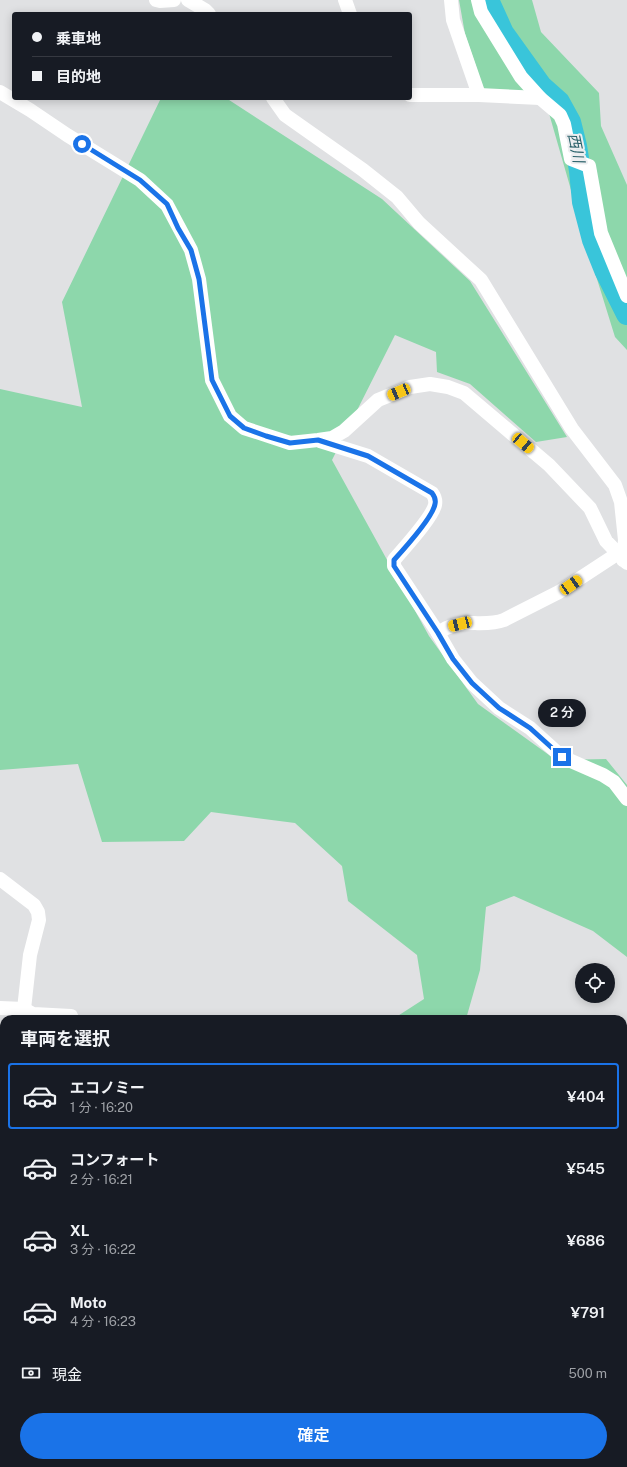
<!DOCTYPE html>
<html lang="ja">
<head>
<meta charset="utf-8">
<style>
	body { margin:0; font-family:"Public Sans","Noto Sans JP",sans-serif; background:#242831; color:#f1f3f6; height:100vh; display:flex; flex-direction:column; font-size:15px; white-space:nowrap }
	* { box-sizing:border-box; margin:0 }
	p { font-size:13px; color:#9ea1a6 }
	.icon { flex:none; width:22px; height:22px; fill:none; stroke:currentColor; stroke-width:2; stroke-linecap:round; stroke-linejoin:round }
	.map { position:relative; flex:1; overflow:hidden }
	.details { position:absolute; left:0px; top:1015px; width:627px; height:452px; display:flex; flex-direction:column; background:#171b24; border-radius:12px 12px 0 0; box-shadow:0 2px 10px #0003 }
	.details>* { flex:none }
	.guide { position:absolute; left:12px; top:12px; width:400px; height:88px; border-radius:4px; box-shadow:0 2px 10px #0003; display:grid; align-content:center; height:88px; padding:0 20px; background:#171b24 }
	.controls { position:absolute; left:575px; top:963px; display:grid; gap:8px }
	.controls a { display:grid; place-items:center; width:40px; height:40px; border-radius:50%; background:#171b24; box-shadow:0 2px 10px #0003; font-size:20px }
	.end { position:absolute; width:18px; height:18px; margin:-9px; border:5px solid #1a73e8; background:#fff; box-shadow:0 0 0 2px #fff }
	.from { border-radius:50% }
	.bubble { position:absolute; height:28px; border-radius:14px; background:#171b24; box-shadow:0 2px 10px #0003; font-size:13px; font-weight:600; line-height:28px; text-align:center }
	.car { position:absolute; width:12px; height:24px; margin:-12px -6px; border-radius:5px; box-shadow:0 0 3px 1px #0007; background:linear-gradient(#f5c518 24%,#345 0 40%,#f5c518 0 76%,#345 0 86%,#f5c518 0) }
	.guide b { display:flex; align-items:center; gap:14px; height:38px; font-size:15px }
	.guide b+b { border-top:1px solid #363941 }
	.guide i { width:10px; height:10px; background:#f1f3f6 }
	ul { padding:0; list-style:none }
	li { display:flex; align-items:center; gap:12px; height:66px; margin:0 8px 6px; padding:0 12px; border:2px solid transparent; border-radius:4px }
	li div { flex:1 }
	li b { display:block; font-size:15px }
	li em { font-style:normal; font-weight:600 }
	li.current { border-color:#1a73e8 }
	li>.icon { width:36px; height:36px; stroke-width:1.5 }
	h2 { padding:0 20px; font-size:18px; line-height:48px }
	.pay { display:flex; align-items:center; gap:10px; height:44px; padding:0 20px; font-size:15px }
	.pay p { margin-inline-start:auto }
	.action { display:flex; gap:8px; margin-top:auto; padding:8px 20px }
	.action a { flex:1; height:46px; border-radius:24px; background:#1a73e8; color:#fff; font-size:16px; font-weight:600; line-height:46px; text-align:center }
	.map>svg:first-child { display:block }
	.green { fill:#8dd7ab }
	.lines { fill:none; stroke-linecap:round; stroke-linejoin:round }
	.stream { stroke:#39c5da; stroke-width:3.5 }
	.river { stroke:#39c5da; stroke-width:22 }
	.street { stroke:#fff; stroke-width:14 }
	.route { stroke:#1a73e8; stroke-width:5 }
	.labels { text-anchor:middle; stroke-width:4; stroke-linejoin:round; paint-order:stroke }
	.water-label { font-size:15px; font-style:italic; fill:#296069; stroke:#edeef0 }
</style>
</head>
<body>
<div class="map">
<svg width="627" height="1467" viewBox="0 0 627 1467">
	<rect width="100%" height="100%" fill="#e0e1e3"/>
	<!-- green -->
	<g class="green">
		<path d="M459 0H532L541 32 599 93 601 126 627 185V350L615 337 592 263 544 96 484 90 465 34Z"/>
		<path d="M161 98H226L382 199 470 281 567 437 536 442 470 384 437 372 436 352 395 335 332 460 429 636 478 704 556 760 606 759 627 785V957L593 931 514 896 486 907 480 970 466 1019H393L424 999 417 955 348 901 342 866 295 823 211 812 184 841 102 842 78 764 0 770V389L82 407 62 302Z"/>
	</g>
	<g class="lines">
		<!-- stream -->
		<g class="stream">
			<path d="M0 1133H4"/>
			<path d="M85 1463 87 1467"/>
			<path d="M310 1463 311 1467"/>
		</g>
		<!-- river -->
		<path class="river" d="M488 0 503 33 541 86 559 102 570 122 576 146 580 171 583 202 593 240 605 270 627 314"/>
		<!-- street -->
		<g class="street">
			<path d="M156 0 160 1 174 0"/>
			<path d="M188 0 205 10 209 14"/>
			<path d="M345 0 350 14"/>
			<path d="M451 0 453 20 479 95"/>
			<path d="M478 0 481 12 521 77 540 98 560 115 564 124 571 159 589 166 601 233 627 296"/>
			<path d="M0 92 30 110 67 135 140 180 167 205 191 250 199 279 212 380 230 416 244 428 290 443 318 440 332 438 344 431 378 400 410 387 430 384 448 387 464 393 549 465 590 508 606 541 627 563"/>
			<path d="M410 95H479L540 98"/>
			<path d="M273 98 285 115 363 170 397 197 419 223 481 280 572 429 615 485 621 502 625 540 623 560"/>
			<path d="M320 441 368 456 432 493C435 497 436 500 435 505 432 518 404 548 394 560V566L438 633 453 659 472 683 499 708 530 728 562 757 603 775 614 782 627 799"/>
			<path d="M438 633C442 631 445 628 449 627 467 619 486 627 504 620L559 592 617 554"/>
			<path d="M0 879 34 905 38 912 39 920 30 955 24 1009"/>
			<path d="M0 1008 24 1009 33 1014 71 1016 72 1019"/>
			<path d="M0 1124H4"/>
			<path d="M0 1328H4"/>
			<path d="M623 1336 627 1330"/>
			<path d="M0 1369 4 1382"/>
			<path d="M0 1463 4 1462"/>
			<path d="M18 1463V1467"/>
			<path d="M149 1463 158 1467"/>
			<path d="M483 1463V1467"/>
			<path d="M69 1467 70 1463"/>
			<path d="M252 1467 254 1463"/>
			<path d="M361 1467 362 1463"/>
			<path d="M545 1467 546 1463"/>
		</g>
	</g>
	<g class="lines">
		<!-- route -->
		<path class="route" d="M82 144 140 180 167 204 178 228 191 250 199 279 212 380 230 416 244 428 266 436 290 443 318 440 368 456 432 493C435 497 436 500 435 504 433 517 404 549 394 560V566L438 633 453 659 472 683 499 708 530 728 562 757"/>
	</g>
	<g class="labels">
		<!-- water labels -->
		<g class="water-label">
			<text transform="translate(576 148) rotate(78)" y="5">西川</text>
		</g>
	</g>
</svg>
<div class="controls">
<a><svg class="icon" aria-label="locate" viewBox="0 0 24 24"><circle cx="12" cy="12" r="6"/><path d="M12 2v4M12 18v4M2 12h4M18 12h4"/></svg></a>
</div>
<i class="end from" style="left:82px;top:144px"></i>
<i class="end" style="left:562px;top:757px"></i>
<div class="bubble" style="left:538px;top:699px;width:48px">2 分</div>
<i class="car" style="left:399px;top:392px;rotate:247deg"></i>
<i class="car" style="left:523px;top:443px;rotate:130deg"></i>
<i class="car" style="left:571px;top:585px;rotate:56deg"></i>
<i class="car" style="left:460px;top:624px;rotate:255deg"></i>
<div class="guide">
<b><i class="from"></i>乗車地</b>
<b><i></i>目的地</b>
</div>
<section class="details">
<h2>車両を選択</h2>
<ul>
<li class="current"><svg class="icon" aria-label="car" viewBox="0 0 24 24"><path d="M5 17H2v-5l4-1 3-4h7l3 4 3 1v5h-3M9 17h6M6 11h13"/><circle cx="7" cy="17" r="2"/><circle cx="17" cy="17" r="2"/></svg><div><b>エコノミー</b><p>1 分 · 16:20</p></div><em>¥404</em></li>
<li><svg class="icon" aria-label="car" viewBox="0 0 24 24"><path d="M5 17H2v-5l4-1 3-4h7l3 4 3 1v5h-3M9 17h6M6 11h13"/><circle cx="7" cy="17" r="2"/><circle cx="17" cy="17" r="2"/></svg><div><b>コンフォート</b><p>2 分 · 16:21</p></div><em>¥545</em></li>
<li><svg class="icon" aria-label="car" viewBox="0 0 24 24"><path d="M5 17H2v-5l4-1 3-4h7l3 4 3 1v5h-3M9 17h6M6 11h13"/><circle cx="7" cy="17" r="2"/><circle cx="17" cy="17" r="2"/></svg><div><b>XL</b><p>3 分 · 16:22</p></div><em>¥686</em></li>
<li><svg class="icon" aria-label="car" viewBox="0 0 24 24"><path d="M5 17H2v-5l4-1 3-4h7l3 4 3 1v5h-3M9 17h6M6 11h13"/><circle cx="7" cy="17" r="2"/><circle cx="17" cy="17" r="2"/></svg><div><b>Moto</b><p>4 分 · 16:23</p></div><em>¥791</em></li>
</ul>
<div class="pay"><svg class="icon" aria-label="cash" viewBox="0 0 24 24"><path d="M3 7h18v10H3z"/><circle cx="12" cy="12" r="2"/></svg>現金<p>500 m</p></div>
<div class="action"><a>確定</a></div>
</section>
</div>
</body>
</html>
